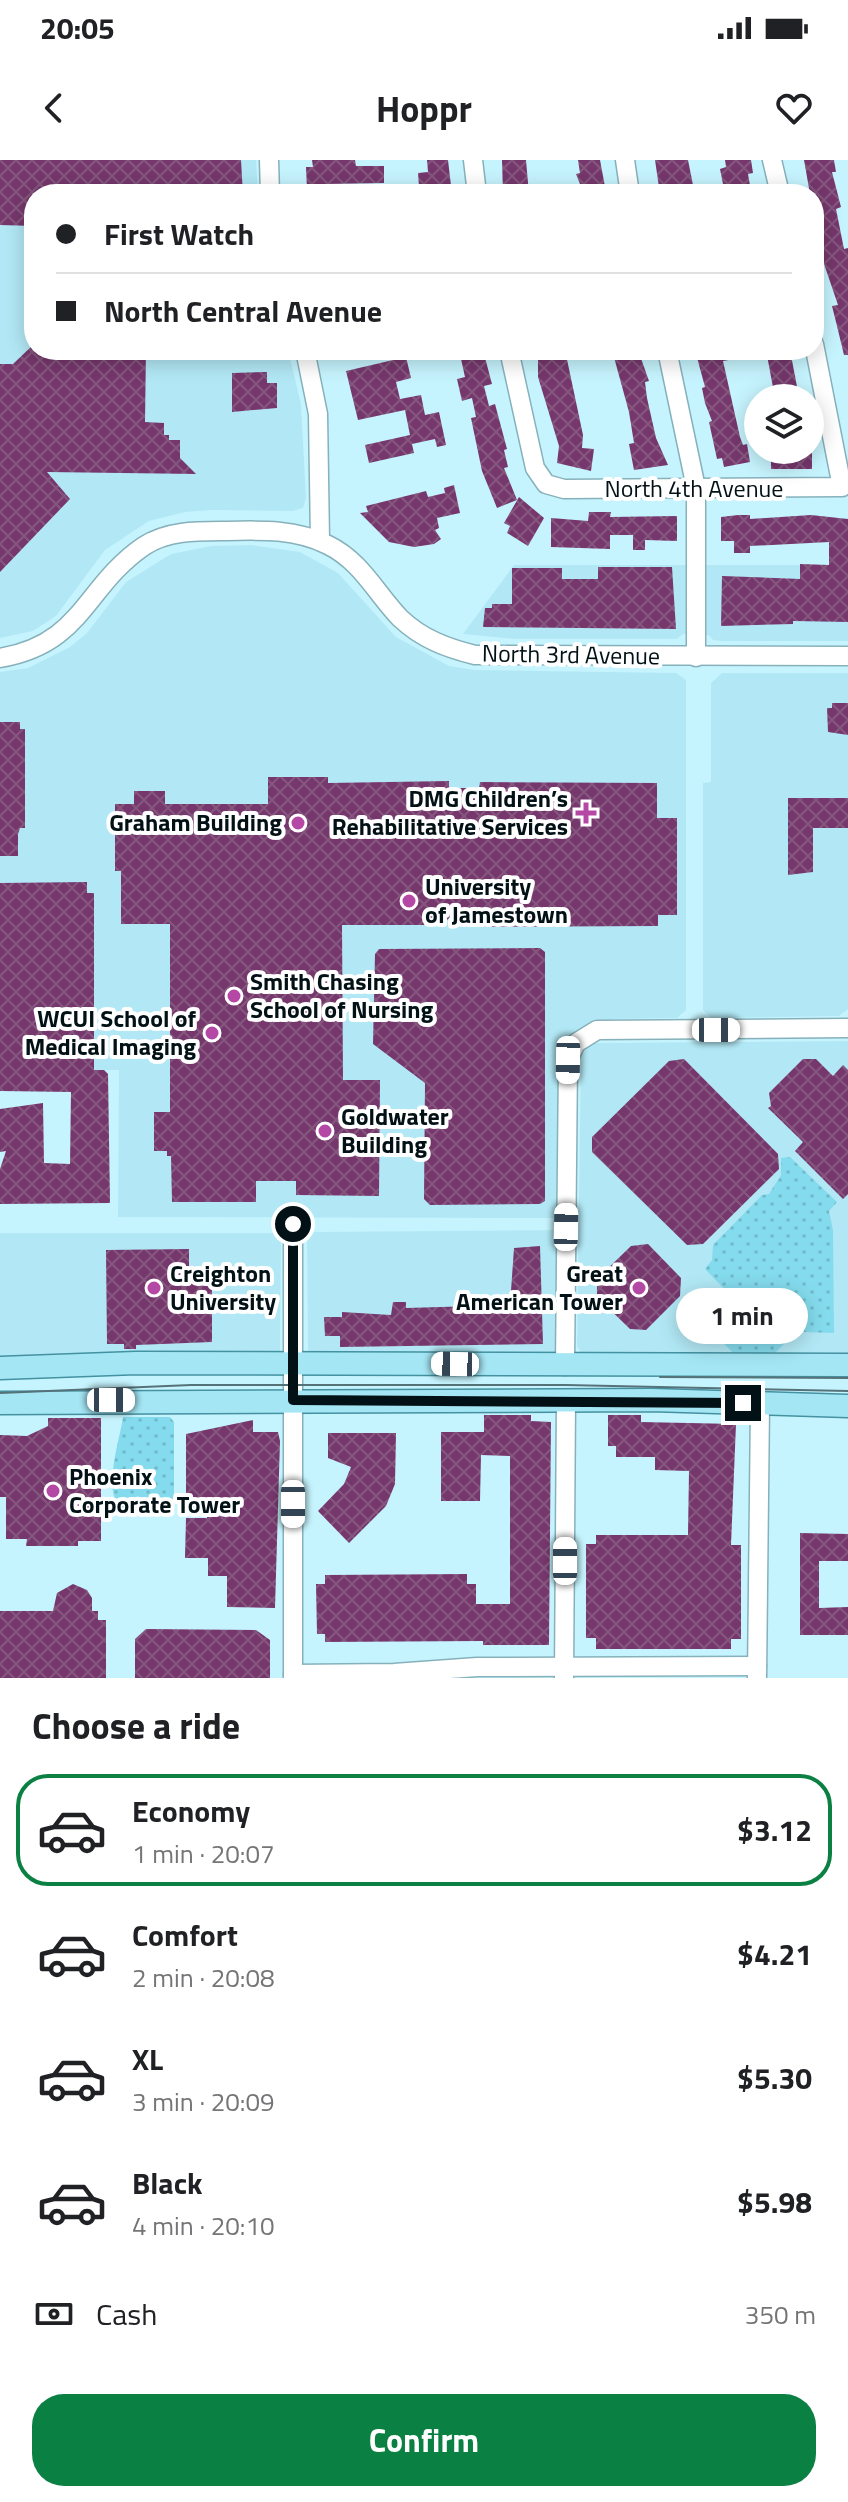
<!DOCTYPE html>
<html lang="en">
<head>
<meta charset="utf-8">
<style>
	body { margin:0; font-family:"Titillium Web",sans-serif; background:#f2f2f2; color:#202124; height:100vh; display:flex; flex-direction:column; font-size:30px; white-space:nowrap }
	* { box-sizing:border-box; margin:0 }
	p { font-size:26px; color:#757577 }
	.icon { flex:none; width:44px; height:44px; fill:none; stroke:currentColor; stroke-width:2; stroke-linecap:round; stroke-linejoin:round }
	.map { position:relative; height:1518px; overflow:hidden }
	.sheet { display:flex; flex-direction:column; background:#fff; flex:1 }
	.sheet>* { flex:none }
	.banner { position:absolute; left:24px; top:24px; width:800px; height:176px; border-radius:32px; box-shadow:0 4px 20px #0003; display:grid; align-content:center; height:176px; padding:0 32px; background:#fff }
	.tools { position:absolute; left:744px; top:224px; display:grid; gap:16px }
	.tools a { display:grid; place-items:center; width:80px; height:80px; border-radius:50%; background:#fff; box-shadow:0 4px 20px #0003; font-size:40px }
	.end { position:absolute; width:36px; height:36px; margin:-18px; border:10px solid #021115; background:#fff; box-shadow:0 0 0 4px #fff }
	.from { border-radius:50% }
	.bubble { position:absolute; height:56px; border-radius:28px; background:#fff; box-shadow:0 4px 20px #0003; font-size:26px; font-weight:700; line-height:56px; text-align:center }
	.car { position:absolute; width:24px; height:48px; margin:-24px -12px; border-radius:10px; box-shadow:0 0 6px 2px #0007; background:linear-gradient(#fff 24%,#345 0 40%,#fff 0 76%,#345 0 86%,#fff 0) }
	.banner b { display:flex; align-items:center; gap:28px; height:76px; font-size:30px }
	.banner b+b { border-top:2px solid #e0e0e0 }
	.banner i { width:20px; height:20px; background:#202124 }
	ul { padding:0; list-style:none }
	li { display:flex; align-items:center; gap:24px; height:112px; margin:0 16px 12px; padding:0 16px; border:4px solid transparent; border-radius:32px }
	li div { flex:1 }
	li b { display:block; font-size:30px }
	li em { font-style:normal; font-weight:700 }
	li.active { border-color:#0b8043 }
	li>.icon { width:72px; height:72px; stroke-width:1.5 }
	h2 { padding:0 32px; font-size:36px; line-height:96px }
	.pay { display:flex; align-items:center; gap:20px; height:88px; padding:0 32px; font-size:30px }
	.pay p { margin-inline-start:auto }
	.primary-button { display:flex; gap:16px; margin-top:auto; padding:16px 32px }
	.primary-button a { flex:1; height:92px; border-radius:32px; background:#0b8043; color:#fff; font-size:32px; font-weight:700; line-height:92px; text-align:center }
	.status { display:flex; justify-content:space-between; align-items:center; height:56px; padding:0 40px; background:#fff; direction:ltr }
	.status svg { height:22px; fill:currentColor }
	header { display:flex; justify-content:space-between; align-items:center; height:104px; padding:0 32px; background:#fff; font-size:36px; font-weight:700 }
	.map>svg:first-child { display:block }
	.built { fill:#b2e8f5 }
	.grass { fill:url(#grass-dots) }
	.building { fill:url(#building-cross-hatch) }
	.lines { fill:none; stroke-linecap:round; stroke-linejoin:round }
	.minor-casing { stroke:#86b1bb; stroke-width:21 }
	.major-casing { stroke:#4491a1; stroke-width:25 }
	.minor { stroke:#fff; stroke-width:18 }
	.major { stroke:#a4e6f4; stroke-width:22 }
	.tram { stroke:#567279; stroke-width:2 }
	.route { stroke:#021115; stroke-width:10 }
	.poi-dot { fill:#b648a5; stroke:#fff; stroke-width:3 }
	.labels { text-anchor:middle; stroke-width:8; stroke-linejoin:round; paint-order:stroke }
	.street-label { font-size:24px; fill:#021115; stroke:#fff }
	.poi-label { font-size:24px; font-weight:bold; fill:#021115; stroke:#fff; text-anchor:start }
</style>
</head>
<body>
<div class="status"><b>20:05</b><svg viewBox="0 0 49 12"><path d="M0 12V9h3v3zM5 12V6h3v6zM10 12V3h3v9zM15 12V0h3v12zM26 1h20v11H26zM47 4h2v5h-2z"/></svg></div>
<header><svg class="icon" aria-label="back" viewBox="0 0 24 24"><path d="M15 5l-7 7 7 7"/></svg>Hoppr<svg class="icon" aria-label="heart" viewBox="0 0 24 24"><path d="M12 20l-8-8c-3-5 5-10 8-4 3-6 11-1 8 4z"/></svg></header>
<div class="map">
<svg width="848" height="1518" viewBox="0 0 848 1518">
	<defs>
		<pattern id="grass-dots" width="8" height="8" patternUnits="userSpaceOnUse" patternTransform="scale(2)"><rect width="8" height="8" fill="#84dbed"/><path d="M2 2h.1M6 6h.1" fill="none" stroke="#70bbca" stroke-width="1.8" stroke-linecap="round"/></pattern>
		<pattern id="building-cross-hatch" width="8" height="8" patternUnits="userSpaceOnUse" patternTransform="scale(2)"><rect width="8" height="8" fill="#76376c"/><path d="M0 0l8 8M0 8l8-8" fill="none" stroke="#85577f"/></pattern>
	</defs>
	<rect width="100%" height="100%" fill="#c6f4fe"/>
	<!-- built -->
	<g class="built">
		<path d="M0 0H256L258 34H34V190H288L301 244 306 338 303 348 293 351 213 350 185 352 149 361 105 390 56 456 33 471 0 478Z"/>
		<path d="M251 385 300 392 338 413 396 477 449 506 475 510 676 513 686 520V850L677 858 614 859 585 865 568 877 560 897 559 1058 118 1057 119 910H0V512L28 508 70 487 87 473 126 422 171 394 211 386Z"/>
		<path d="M514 405H848V481H722L713 480 709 475 683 474 677 479H515L463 474Z"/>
		<path d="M722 513H848V849L839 856 711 858 703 850V623L711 622V523Z"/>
		<path d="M848 881V1198L582 1194 577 1186 581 891 593 883Z"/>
		<path d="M558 1070 557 1190 553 1196H311L308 1192 307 1077 311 1072Z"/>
		<path d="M0 1073H275L281 1080 280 1193 0 1202Z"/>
	</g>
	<!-- grass -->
	<g class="grass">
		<path d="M790 997 837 1042 829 1051 833 1070 834 1173 804 1172 802 1166 774 1194H734L707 1166 733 1138 705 1109 712 1100 713 1085 762 1035 769 1034 781 1015V998Z"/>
		<path d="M123 1257H170L174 1262V1339C156 1336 149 1351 133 1351 95 1351 121 1277 123 1257Z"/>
	</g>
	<!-- building -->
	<g class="building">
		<path d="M0 0H241L243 34H34V66L0 65Z"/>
		<path d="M312 0H355L356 6H384V23L324 24V30H307L306 7H313Z"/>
		<path d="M427 0H448L452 34H425V27H419L418 13 428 12Z"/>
		<path d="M502 0H526L529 34H503Z"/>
		<path d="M578 0H600L606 32 584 34 576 14 580 13Z"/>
		<path d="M655 0H688L693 25 685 27V30L660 34Z"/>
		<path d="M725 0H751L753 13 748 14 751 31 725 34 720 9 726 7Z"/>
		<path d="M804 0H834L836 12H832L841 47 836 49 844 89 848 88V195H844L836 162 832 146 838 145 821 95 814 34H810Z"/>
		<path d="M34 184V190H146L145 262 164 263V275H169V280H180V298L196 314 47 312 70 339 0 412V204H13Z"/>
		<path d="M459 190H483L492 224 484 226 489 246 495 244 507 289 504 290 508 307 504 308 517 340 497 348 482 311 471 258 476 257 472 238 462 241 457 219 465 217Z"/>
		<path d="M538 190H565L583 275 582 288 594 289 591 311 557 303 559 286 538 217Z"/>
		<path d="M612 190H638L649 221 645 222 647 238 656 278 668 305 634 310 629 284 634 283 629 252Z"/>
		<path d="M695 190H726L729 200 723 201 740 277 743 285 747 284 750 302 724 307 722 298 717 299 709 262 712 261 705 243 702 228 705 227Z"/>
		<path d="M766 190H790L799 237 775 238Z"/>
		<path d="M406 197 411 218 396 222 400 239 421 235 425 255 439 252 446 285 437 287 435 279 412 284 414 293 369 303 365 285 410 275 405 250 358 260 346 211Z"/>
		<path d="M267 212V223H277V248L232 252V213Z"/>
		<path d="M778 290H812V309H771V299H778Z"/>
		<path d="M454 325 460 353 437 358 439 368 435 370 441 379 434 384 414 387 389 382 360 353 368 352 366 346 426 331 428 337 445 333 444 328Z"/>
		<path d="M519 337 544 358 528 386 507 373 510 366 504 363Z"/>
		<path d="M589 352H611L610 357 677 356V381L645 380V390H633V375H610V389L551 387V358L588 361Z"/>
		<path d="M738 355H750V359L811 355 848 359V462L793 461V464L721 466 722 416 800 419V404L829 405V382L750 386V393H734V381H721V357Z"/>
		<path d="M598 407H672L676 469 483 467 485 448H492V444H512V408H562V419H598Z"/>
		<path d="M832 543H848V575L828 572 827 548H832Z"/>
		<path d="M0 562H20V569H25V668H20L18 674V696H0Z"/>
		<path d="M268 617H328V623L449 621V628H479L480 622 657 623V658H677V755H658V766L479 767V763H464L454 753 442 765H342L343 920H380L379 1036 296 1035V1021H256V1042H172L171 996H167V991H154V952H170V764H121V711H115V644H134V631H165V644H268Z"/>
		<path d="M788 638H848V668H813V712L788 715Z"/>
		<path d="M87 722V733H94V910H104L108 914 110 1043 0 1044V1009L6 991 0 992V949L43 943 44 1003 70 1004 71 932 0 931V723Z"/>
		<path d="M540 788 545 792V1041L540 1044 430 1045 424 1039 425 923 373 884 375 794 379 789Z"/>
		<path d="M684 899 778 994 779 1009 703 1084 687 1085 592 992V977L669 901Z"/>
		<path d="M803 899H816L833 916 843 905 848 910V1034L843 1039 795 991 803 982 768 948 771 946 769 933Z"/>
		<path d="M648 1084 681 1118 680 1136 646 1170 630 1169 597 1137V1119L631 1086Z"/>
		<path d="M540 1086 543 1184 340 1187V1176H325L324 1157H342V1152L391 1155 393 1142H406V1148L510 1145 514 1088Z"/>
		<path d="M189 1089V1120H212V1182L136 1185V1189H124V1184H107L106 1090Z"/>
		<path d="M484 1255H531V1261L551 1262 549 1485H483V1481L325 1482V1474H317L316 1424H325V1415L467 1414V1424H476V1444H510V1296L481 1295 480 1341H441V1272H484Z"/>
		<path d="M608 1255H641V1262L736 1264 731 1385H741V1479H731V1489H596V1478H586V1384H596V1375H688L689 1311 655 1310V1297H616V1286H608Z"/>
		<path d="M48 1258H101V1381H78V1386H26L27 1379H6V1337H0V1275L27 1276 48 1266Z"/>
		<path d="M253 1260V1272H278L280 1281 275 1448 227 1447V1416H208V1398H185L186 1358H207V1339L186 1338V1274Z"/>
		<path d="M328 1273H396L395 1324 386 1346 349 1383 318 1351 344 1324 351 1307 328 1298Z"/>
		<path d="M800 1373 848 1374V1401H819V1448L848 1447V1475H800Z"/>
		<path d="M73 1424 87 1430 92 1438V1451H98V1460H106V1518H0V1451H53L57 1433Z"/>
		<path d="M146 1469 256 1470 270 1480V1518H135V1479Z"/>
	</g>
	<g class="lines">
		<!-- minor casing -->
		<g class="minor-casing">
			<g id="minor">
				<path d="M269 0 270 34"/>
				<path d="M473 0 477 34"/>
				<path d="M625 0 630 34"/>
				<path d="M772 0 780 34"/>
				<path d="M305 190 318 254 320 381"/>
				<path d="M509 190 535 308 546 324 564 329 842 327 814 184"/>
				<path d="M667 190 696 328V497"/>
				<path d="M0 498C83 484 84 427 144 386 168 370 199 371 227 371 262 370 296 369 328 385 361 401 376 433 400 458 422 479 447 488 475 495L848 496"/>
				<path d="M293 1064V1518"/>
				<path d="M565 1206 568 900 576 883 597 870 848 868"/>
				<path d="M293 1514 394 1513 477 1507 757 1506"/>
				<path d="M564 1517 566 1240"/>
				<path d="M757 1517 760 1244"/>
			</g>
		</g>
		<!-- major casing -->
		<g class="major-casing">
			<g id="major">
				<path d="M0 1208 136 1203 848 1205"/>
				<path d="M0 1243 652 1240 848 1246"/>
			</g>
		</g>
		<!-- minor -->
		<use href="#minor" class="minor"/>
		<!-- major -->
		<use href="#major" class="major"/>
		<!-- tram -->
		<g class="tram">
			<path d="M660 1217 848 1218"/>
			<path d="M0 1233 191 1225H566L848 1231"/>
		</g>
	</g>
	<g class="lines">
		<!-- route -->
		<path class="route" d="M293 1064V1240L743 1243"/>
	</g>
	<!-- markers -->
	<g class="poi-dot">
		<path d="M582 641h8v8h8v8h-8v8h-8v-8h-8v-8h8z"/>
		<circle cx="298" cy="663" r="8"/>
		<circle cx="409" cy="741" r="8"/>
		<circle cx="234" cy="836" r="8"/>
		<circle cx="212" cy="873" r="8"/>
		<circle cx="325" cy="971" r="8"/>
		<circle cx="154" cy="1128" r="8"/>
		<circle cx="639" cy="1128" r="8"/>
		<circle cx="53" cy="1331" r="8"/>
	</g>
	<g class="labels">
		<!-- street labels -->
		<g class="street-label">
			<text x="694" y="337">North 4th Avenue</text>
			<text transform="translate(571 495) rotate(1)" y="8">North 3rd Avenue</text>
		</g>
		<!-- poi labels -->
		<g class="poi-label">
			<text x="568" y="647" text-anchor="end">DMG Children’s<tspan x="568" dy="28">Rehabilitative Services</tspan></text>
			<text x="282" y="671" text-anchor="end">Graham Building</text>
			<text x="425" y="735">University<tspan x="425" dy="28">of Jamestown</tspan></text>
			<text x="250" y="830">Smith Chasing<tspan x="250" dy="28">School of Nursing</tspan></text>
			<text x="196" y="867" text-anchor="end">WCUI School of<tspan x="196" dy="28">Medical Imaging</tspan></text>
			<text x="341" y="965">Goldwater<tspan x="341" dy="28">Building</tspan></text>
			<text x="170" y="1122">Creighton<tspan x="170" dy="28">University</tspan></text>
			<text x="623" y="1122" text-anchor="end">Great<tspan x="623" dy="28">American Tower</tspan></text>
			<text x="69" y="1325">Phoenix<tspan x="69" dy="28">Corporate Tower</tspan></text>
		</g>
	</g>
</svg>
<div class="tools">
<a><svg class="icon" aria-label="layers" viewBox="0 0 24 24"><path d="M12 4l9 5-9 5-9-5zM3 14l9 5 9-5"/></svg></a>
</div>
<i class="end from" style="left:293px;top:1064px"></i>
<i class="end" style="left:743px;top:1243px"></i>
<div class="bubble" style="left:676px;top:1128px;width:132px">1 min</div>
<i class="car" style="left:716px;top:870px;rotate:90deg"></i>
<i class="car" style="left:568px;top:900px;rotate:181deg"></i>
<i class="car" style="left:566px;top:1067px;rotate:1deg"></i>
<i class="car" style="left:455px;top:1204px;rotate:271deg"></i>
<i class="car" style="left:111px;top:1240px;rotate:90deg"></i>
<i class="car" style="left:293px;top:1344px;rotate:180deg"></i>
<i class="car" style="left:565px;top:1401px;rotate:0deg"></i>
<div class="banner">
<b><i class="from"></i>First Watch</b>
<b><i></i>North Central Avenue</b>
</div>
</div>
<section class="sheet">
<h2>Choose a ride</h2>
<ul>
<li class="active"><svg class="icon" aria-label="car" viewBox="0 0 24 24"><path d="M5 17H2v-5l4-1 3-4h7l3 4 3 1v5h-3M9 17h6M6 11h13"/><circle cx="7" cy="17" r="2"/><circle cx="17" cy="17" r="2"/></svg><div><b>Economy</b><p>1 min · 20:07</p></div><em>$3.12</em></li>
<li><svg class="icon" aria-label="car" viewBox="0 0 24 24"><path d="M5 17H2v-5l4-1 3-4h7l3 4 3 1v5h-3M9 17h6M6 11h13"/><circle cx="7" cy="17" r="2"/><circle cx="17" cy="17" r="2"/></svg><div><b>Comfort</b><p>2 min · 20:08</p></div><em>$4.21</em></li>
<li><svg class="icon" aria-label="car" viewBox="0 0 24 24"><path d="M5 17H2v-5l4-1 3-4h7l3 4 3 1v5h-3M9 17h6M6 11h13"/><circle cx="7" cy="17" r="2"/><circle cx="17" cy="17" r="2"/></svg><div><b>XL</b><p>3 min · 20:09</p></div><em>$5.30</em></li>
<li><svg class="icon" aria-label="car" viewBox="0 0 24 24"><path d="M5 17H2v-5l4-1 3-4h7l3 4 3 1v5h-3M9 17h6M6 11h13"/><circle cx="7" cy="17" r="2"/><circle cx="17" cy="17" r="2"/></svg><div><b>Black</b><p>4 min · 20:10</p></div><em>$5.98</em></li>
</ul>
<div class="pay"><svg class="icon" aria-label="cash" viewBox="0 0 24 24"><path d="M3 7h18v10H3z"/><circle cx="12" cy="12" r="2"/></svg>Cash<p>350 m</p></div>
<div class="primary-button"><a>Confirm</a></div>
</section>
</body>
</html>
